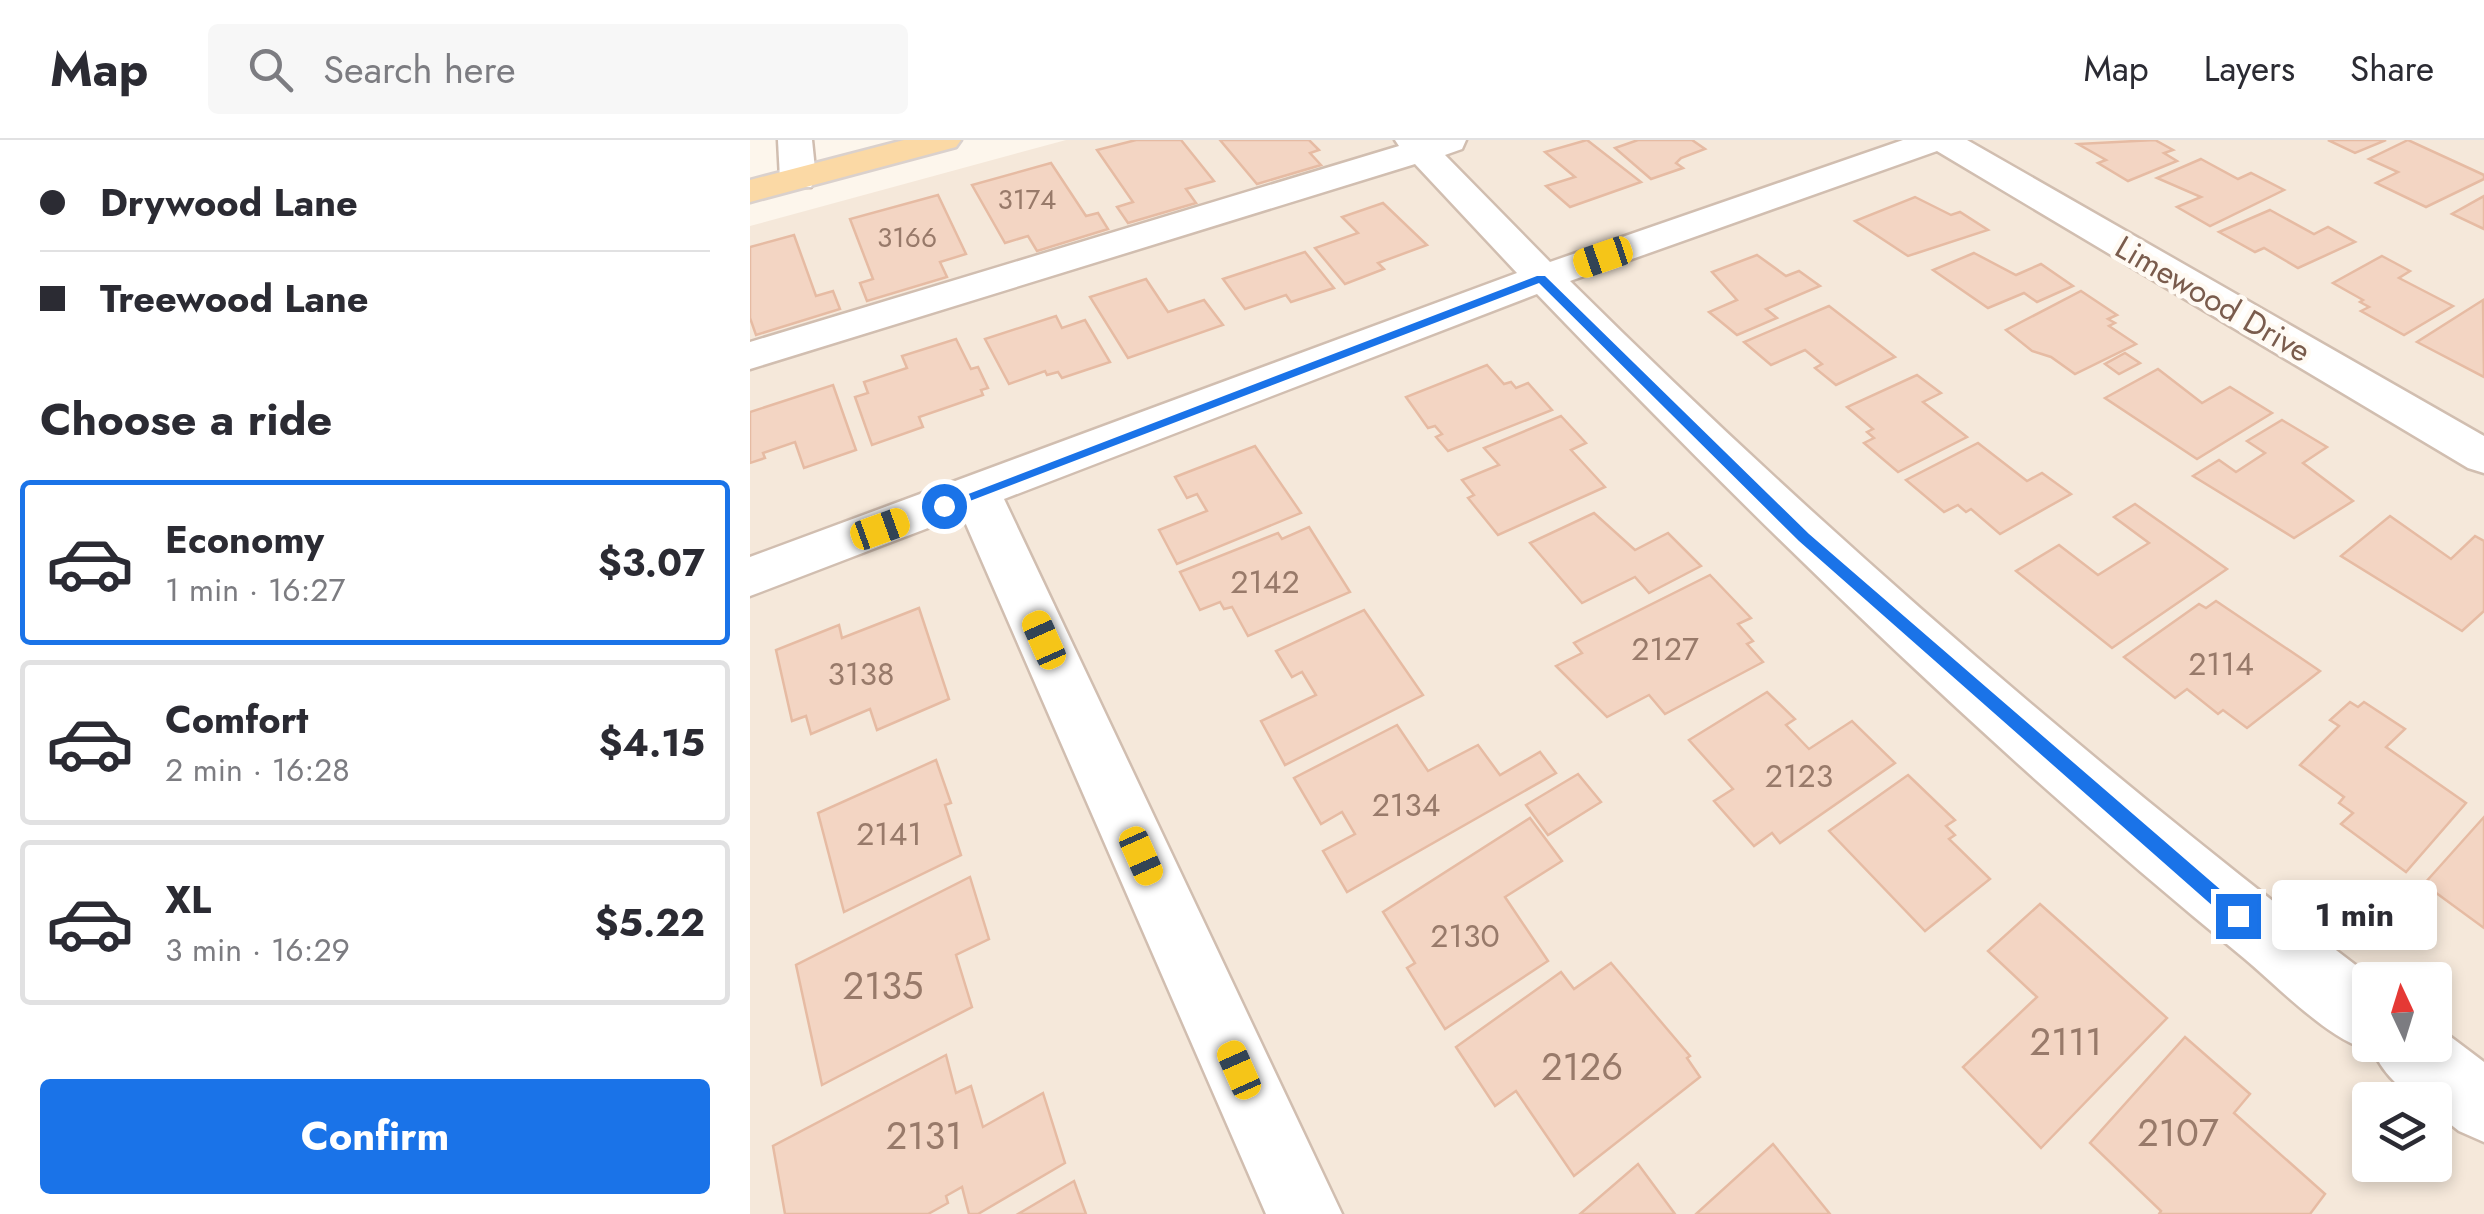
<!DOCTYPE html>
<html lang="en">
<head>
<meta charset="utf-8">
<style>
	body { margin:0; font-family:Jost,sans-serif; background:#f7f7f7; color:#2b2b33; height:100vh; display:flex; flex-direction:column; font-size:38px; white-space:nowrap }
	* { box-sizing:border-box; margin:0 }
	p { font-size:32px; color:#7c7c81 }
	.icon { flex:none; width:55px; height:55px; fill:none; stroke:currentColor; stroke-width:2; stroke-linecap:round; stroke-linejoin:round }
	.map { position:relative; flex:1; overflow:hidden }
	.side { display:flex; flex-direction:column; background:#fff; width:750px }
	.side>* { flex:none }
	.hud { display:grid; align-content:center; height:220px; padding:0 40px; background:#fff }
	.needle { width:65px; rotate:356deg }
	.tools { position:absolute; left:1602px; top:822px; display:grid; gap:20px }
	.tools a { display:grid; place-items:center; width:100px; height:100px; border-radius:10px; background:#fff; box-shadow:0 5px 15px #0003; font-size:50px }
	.end { position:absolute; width:45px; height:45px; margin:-22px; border:12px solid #1a73e8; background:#fff; box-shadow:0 0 0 5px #fff }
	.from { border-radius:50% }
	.bubble { position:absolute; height:70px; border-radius:10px; background:#fff; box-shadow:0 5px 15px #0003; font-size:32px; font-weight:700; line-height:70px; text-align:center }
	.car { position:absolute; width:30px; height:60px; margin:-30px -15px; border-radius:12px; box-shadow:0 0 8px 2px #0007; background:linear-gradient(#f5c518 24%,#345 0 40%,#f5c518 0 76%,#345 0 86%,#f5c518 0) }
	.hud b { display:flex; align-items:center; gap:35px; height:95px; font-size:38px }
	.hud b+b { border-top:2px solid #e1e1e2 }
	.hud i { width:25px; height:25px; background:#2b2b33 }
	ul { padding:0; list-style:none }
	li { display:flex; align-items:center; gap:30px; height:165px; margin:0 20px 15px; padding:0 20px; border:5px solid #e1e1e2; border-radius:10px }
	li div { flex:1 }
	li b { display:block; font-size:38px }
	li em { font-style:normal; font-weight:700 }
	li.active { border-color:#1a73e8 }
	li>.icon { width:90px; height:90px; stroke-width:1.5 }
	h2 { padding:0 40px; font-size:45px; line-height:120px }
	.cta { display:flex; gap:20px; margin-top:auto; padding:20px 40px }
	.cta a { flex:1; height:115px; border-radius:10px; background:#1a73e8; color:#fff; font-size:40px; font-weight:700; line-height:115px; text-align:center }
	header { display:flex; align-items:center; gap:60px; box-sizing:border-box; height:140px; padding:0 50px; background:#fff; border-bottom:2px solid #e1e1e2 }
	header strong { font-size:48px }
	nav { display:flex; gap:55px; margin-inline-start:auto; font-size:35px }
	.search { width:700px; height:90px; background:#f7f7f7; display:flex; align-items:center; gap:25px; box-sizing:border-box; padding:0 35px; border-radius:10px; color:#7c7c81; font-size:38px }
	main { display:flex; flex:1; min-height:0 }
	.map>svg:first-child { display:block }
	.residential { fill:#f5e8da; fill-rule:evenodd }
	.building { fill:#f3d5c3; stroke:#e6bba3; stroke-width:2.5 }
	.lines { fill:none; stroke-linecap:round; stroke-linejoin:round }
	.minor-casing { stroke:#d1beb0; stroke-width:5 }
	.major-casing { stroke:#dad1cd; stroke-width:5 }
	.minor { fill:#fff; fill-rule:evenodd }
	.major { fill:#fbd9a5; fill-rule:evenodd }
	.route { fill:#1a73e8 }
	.labels { text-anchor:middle; stroke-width:9; stroke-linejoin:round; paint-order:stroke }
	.far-number-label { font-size:28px; fill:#987a6a }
	.far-street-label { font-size:32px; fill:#7a5c4d; stroke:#fffaf3 }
	.number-label { font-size:32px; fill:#987a6a }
	.near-number-label { font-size:38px; fill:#987a6a }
</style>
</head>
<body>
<header>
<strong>Map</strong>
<div class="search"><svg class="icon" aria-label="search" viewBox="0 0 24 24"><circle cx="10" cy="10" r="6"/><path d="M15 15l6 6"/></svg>Search here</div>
<nav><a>Map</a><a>Layers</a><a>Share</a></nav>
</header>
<main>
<section class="side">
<div class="hud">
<b><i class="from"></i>Drywood Lane</b>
<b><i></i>Treewood Lane</b>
</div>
<h2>Choose a ride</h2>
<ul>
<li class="active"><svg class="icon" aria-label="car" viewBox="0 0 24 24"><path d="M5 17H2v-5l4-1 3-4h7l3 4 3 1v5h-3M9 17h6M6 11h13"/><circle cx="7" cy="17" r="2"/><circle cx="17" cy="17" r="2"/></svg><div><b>Economy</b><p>1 min · 16:27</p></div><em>$3.07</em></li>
<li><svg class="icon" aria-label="car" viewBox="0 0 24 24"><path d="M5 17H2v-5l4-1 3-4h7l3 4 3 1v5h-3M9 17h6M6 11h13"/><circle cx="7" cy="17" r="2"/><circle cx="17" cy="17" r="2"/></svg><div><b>Comfort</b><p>2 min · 16:28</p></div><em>$4.15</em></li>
<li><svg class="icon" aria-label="car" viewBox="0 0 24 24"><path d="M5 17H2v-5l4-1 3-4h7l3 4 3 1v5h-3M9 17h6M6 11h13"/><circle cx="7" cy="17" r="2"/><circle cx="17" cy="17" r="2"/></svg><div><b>XL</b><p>3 min · 16:29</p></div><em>$5.22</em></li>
</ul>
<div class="cta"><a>Confirm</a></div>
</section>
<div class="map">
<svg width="1734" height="1074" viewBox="0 0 1734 1074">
	<rect width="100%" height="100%" fill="#fdf6ec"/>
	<!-- residential -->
	<path class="residential" d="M316 0H1734V1074H0V86ZM1620 840H1685V905H1620ZM1620 960H1685V1025H1620Z"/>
	<!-- building -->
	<g class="building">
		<path d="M386 0H431L464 41 436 49 446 63 378 83 367 67 383 62 347 10Z"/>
		<path d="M470 0H559L569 10 560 13 571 25 507 44Z"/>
		<path d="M837 0 891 42 820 67 796 46 825 37 795 12Z"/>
		<path d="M888 0H942L955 9 931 18 926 23 933 28 901 39 865 8Z"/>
		<path d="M1405 0 1423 10 1414 13 1427 21 1378 41 1348 23 1356 20 1328 4Z"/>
		<path d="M1578 0H1636L1605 13Z"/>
		<path d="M1658 0 1734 35V39L1676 67 1626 43 1648 32 1619 19Z"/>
		<path d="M1451 19 1488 39 1501 33 1534 50 1460 86 1427 67 1451 57 1407 38Z"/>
		<path d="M301 23 336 76 348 73 358 89 287 111 278 96 255 103 222 45Z"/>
		<path d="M188 55 216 114 190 122 197 137 117 161 110 143 123 139 100 79Z"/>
		<path d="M1734 56V89L1702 74Z"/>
		<path d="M1165 57 1201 75 1210 72 1238 90 1158 116 1105 81Z"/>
		<path d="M633 63 677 105 628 123 634 129 595 144 565 108 608 93 592 77Z"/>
		<path d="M1520 70 1564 94 1578 87 1605 102 1548 128 1514 108 1505 112 1469 92Z"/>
		<path d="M44 95 66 156 83 151 90 169 6 195 0 178V107Z"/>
		<path d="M555 112 584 148 541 162 536 155 495 169 473 139Z"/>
		<path d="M1224 113 1266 135 1291 124 1323 146 1287 162 1274 153 1238 168 1183 130Z"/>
		<path d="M1007 115 1036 136 1049 131 1070 146 1016 169 1027 178 987 195 959 172 987 160 962 132Z"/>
		<path d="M1632 116 1660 131 1649 138 1703 166 1654 195 1611 171 1619 167 1610 162 1613 160 1583 143Z"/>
		<path d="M396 139 418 172 454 160 473 185 378 218 340 157Z"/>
		<path d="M1331 151 1367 175 1358 179 1365 183 1359 186 1386 204 1325 234 1301 217 1282 211 1256 190Z"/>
		<path d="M1733 160 1734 237 1667 202Z"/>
		<path d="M1079 166 1145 217 1086 245 1065 228 1072 224 1055 210 1021 225 994 202Z"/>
		<path d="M306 176 312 188 335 180 360 222 312 238 308 232 297 235 295 231 259 244 235 199Z"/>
		<path d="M206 199 221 229 228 227 238 248 231 250 233 255 169 277 173 287 122 305 105 257 118 253 114 242 157 228 152 216Z"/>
		<path d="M1375 213 1390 223 1369 234 1355 224Z"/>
		<path d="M737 225 754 244 761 242 766 248 778 243 802 270 698 311 686 297 692 294 685 286 678 288 656 257Z"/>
		<path d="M1408 229 1452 263 1480 247 1522 273 1447 319 1355 258Z"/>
		<path d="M1167 235 1191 253 1173 262 1217 297 1148 332 1114 303 1124 298 1117 292 1123 289 1097 267Z"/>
		<path d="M83 245 106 310 54 328 45 302 13 313 15 318 0 323V272Z"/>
		<path d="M811 276 836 303 821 310 855 347 748 395 718 358 724 355 712 340 749 325 734 308Z"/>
		<path d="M1532 280 1577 307 1553 323 1603 361 1544 398 1443 336 1469 320 1486 332 1515 313 1497 301Z"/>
		<path d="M1228 303 1277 341 1292 333 1321 354 1250 394 1221 369 1216 372 1208 365 1194 372 1156 340Z"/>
		<path d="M505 306 551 373 427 424 409 390 457 371 447 354 437 358 425 337Z"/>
		<path d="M1385 364 1477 429 1362 508 1266 431 1309 405 1348 435 1399 403 1364 377Z"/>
		<path d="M844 373 885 410 918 393 951 426 899 453 885 437 832 463 780 403Z"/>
		<path d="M1640 376 1701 419 1725 396 1734 401V471L1712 491 1591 416Z"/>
		<path d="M559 387 600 452 498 496 482 467 474 469 470 462 450 470 430 432 528 393 532 399Z"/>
		<path d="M960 435 1001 478 988 484 1003 501 997 504 1013 522 915 574 899 555 857 577 806 526 832 513 824 503Z"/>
		<path d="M1466 461 1570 531 1497 588 1473 570 1468 574 1437 549 1425 558 1374 517 1449 464 1456 468Z"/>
		<path d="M169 468 199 559 127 590 120 569 61 594 56 576 42 581 26 510 89 485 92 498Z"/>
		<path d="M614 470 673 555 535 625 511 581 566 555 552 532 542 537 526 511Z"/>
		<path d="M1017 552 1045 579 1036 585 1059 609 1102 581 1145 623 1030 703 1022 693 1004 706 964 661 983 649 939 600Z"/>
		<path d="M1600 562 1608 567 1614 562 1655 589 1636 607 1716 663 1656 732 1591 684 1603 673 1589 663 1594 657 1550 625 1589 586 1580 580Z"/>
		<path d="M647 585 678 631 728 605 750 635 790 612 806 633 597 752 573 711 605 694 592 672 571 684 544 638Z"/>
		<path d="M186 620 201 663 195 665 211 715 94 772 68 673Z"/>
		<path d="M828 634 851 662 798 695 776 665Z"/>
		<path d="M1158 635 1205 680 1196 686 1205 695 1199 699 1240 739 1175 791 1079 691Z"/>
		<path d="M1734 677V788L1674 744Z"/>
		<path d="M780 678 812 721 755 757 798 821 695 889 657 828 665 823 633 772Z"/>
		<path d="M220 737 239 799 206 815 222 867 72 945 46 825Z"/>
		<path d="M1290 764 1417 878 1291 1008 1213 927 1287 857 1238 811Z"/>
		<path d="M861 823 940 916 937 918 950 937 824 1036 766 951 745 966 706 907 811 832 824 849Z"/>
		<path d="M1435 897 1500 954 1484 973 1575 1054 1560 1074H1409L1411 1071 1340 1003Z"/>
		<path d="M196 915 206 953 221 946 233 987 293 953 315 1023 228 1074H219L212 1047 196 1056 198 1063 178 1074H35L23 1006Z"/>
		<path d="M1023 1004 1080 1074H946Z"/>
		<path d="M888 1024 925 1074H830Z"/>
		<path d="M324 1041 336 1074H268Z"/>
	</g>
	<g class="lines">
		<!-- minor casing -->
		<g class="minor-casing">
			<g id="minor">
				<path d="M28 0H62L66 39 61 47H35L30 39Z"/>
				<path d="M645 0H716L712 9 695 15 800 122 1153 0H1217L1734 296V333L1718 328 1187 11 820 141C1073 392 1341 624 1625 840H1620V905H1685V885L1734 922V1002L1709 991 1685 972V960C1658 960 1633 935 1623 910 1586 907 1525 844 1495 819 1244 614 1011 387 787 154L254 359 592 1074H516L212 375 0 456V417L767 133 665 24 0 229V202L649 6Z"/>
			</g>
		</g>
		<!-- major casing -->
		<g class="major-casing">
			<path id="major" d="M154 0H211L206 7 0 62V40Z"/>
		</g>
		<!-- minor -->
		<use href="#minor" class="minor"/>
		<!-- major -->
		<use href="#major" class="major"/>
	</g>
	<!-- route -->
	<path class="route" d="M787 136H795L1059 394 1494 770V782H1481L1049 401 789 143 199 369 187 366Z"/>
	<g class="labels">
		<!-- far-number labels -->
		<g class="far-number-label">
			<text x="277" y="69">3174</text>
			<text x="157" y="107">3166</text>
		</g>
		<!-- far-street labels -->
		<g class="far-street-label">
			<text transform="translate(1463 159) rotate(30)" y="11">Limewood Drive</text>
		</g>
		<!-- number labels -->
		<g class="number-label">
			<text x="515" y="453">2142</text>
			<text x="915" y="520">2127</text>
			<text x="1471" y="535">2114</text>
			<text x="111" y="545">3138</text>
			<text x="1049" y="647">2123</text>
			<text x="656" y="676">2134</text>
			<text x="139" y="705">2141</text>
			<text x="715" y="807">2130</text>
		</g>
		<!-- near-number labels -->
		<g class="near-number-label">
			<text x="133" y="859">2135</text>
			<text x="1316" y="915">2111</text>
			<text x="832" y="940">2126</text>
			<text x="1428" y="1006">2107</text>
			<text x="174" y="1009">2131</text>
		</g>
	</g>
</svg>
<div class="tools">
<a><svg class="needle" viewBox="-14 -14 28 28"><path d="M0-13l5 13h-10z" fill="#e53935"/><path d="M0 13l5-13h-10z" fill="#7c7c81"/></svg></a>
<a><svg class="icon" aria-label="layers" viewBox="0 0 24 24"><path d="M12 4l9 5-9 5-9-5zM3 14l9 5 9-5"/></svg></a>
</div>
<i class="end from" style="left:194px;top:366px"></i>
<i class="end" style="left:1488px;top:776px"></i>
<div class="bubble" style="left:1522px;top:740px;width:165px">1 min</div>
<i class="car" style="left:853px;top:117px;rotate:251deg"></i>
<i class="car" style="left:130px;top:389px;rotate:70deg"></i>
<i class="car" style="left:294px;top:500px;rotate:336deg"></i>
<i class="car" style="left:391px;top:716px;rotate:156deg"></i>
<i class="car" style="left:489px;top:930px;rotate:336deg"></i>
</div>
</main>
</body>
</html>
